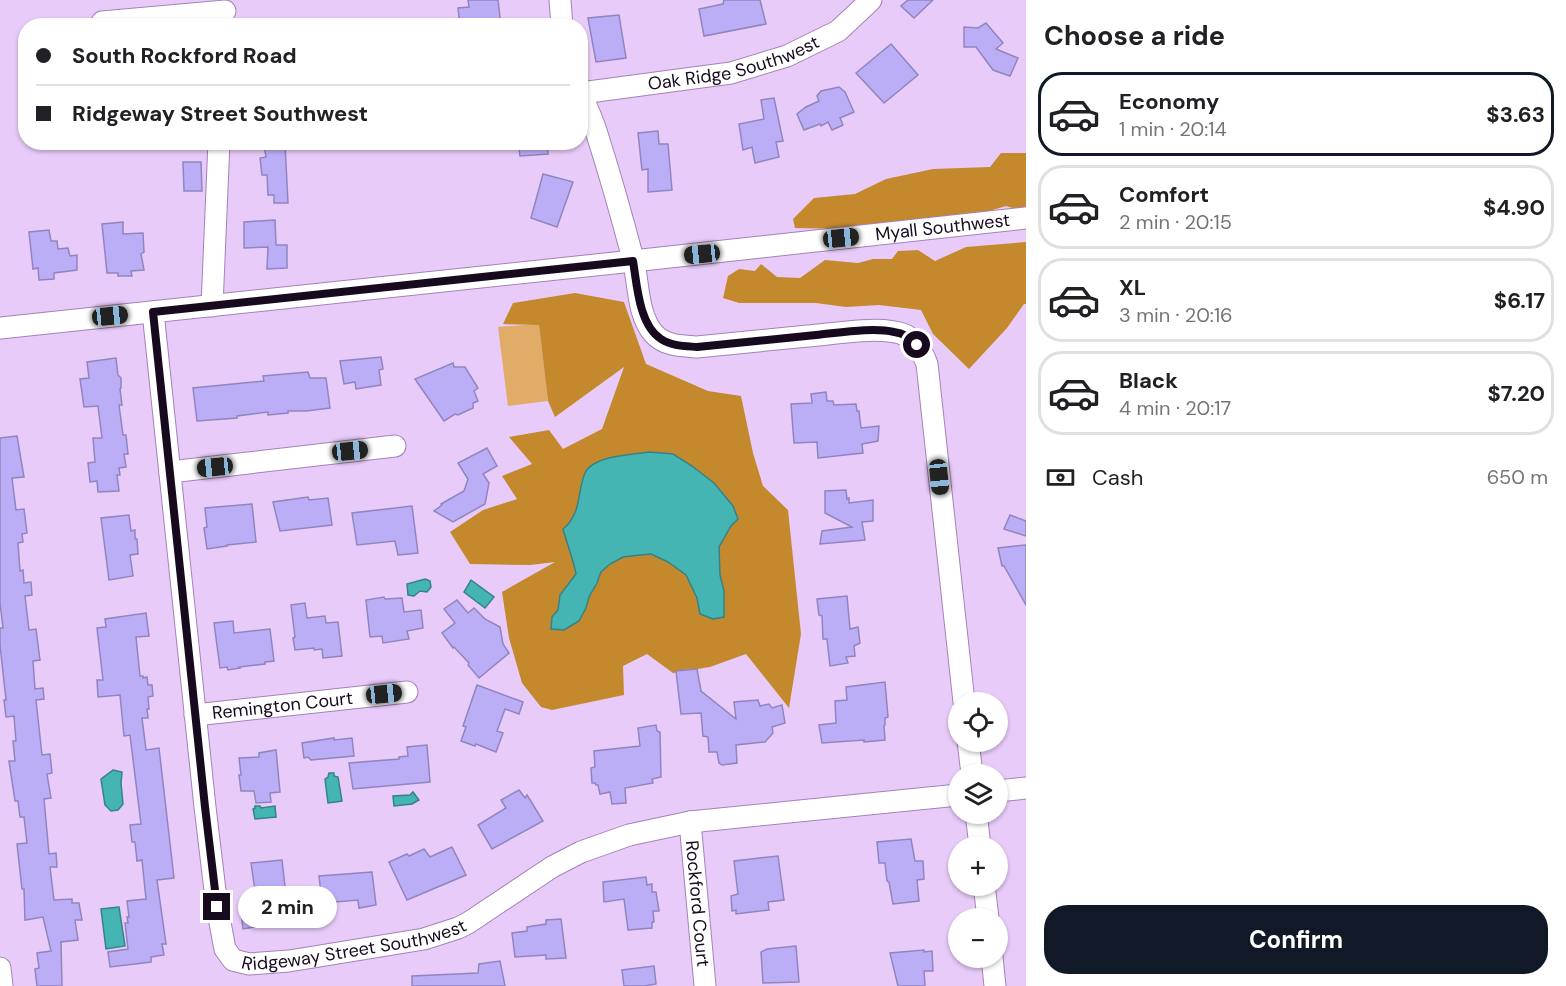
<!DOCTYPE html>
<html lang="en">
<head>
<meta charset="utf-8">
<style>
	body { margin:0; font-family:"DM Sans",sans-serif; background:#f6f6f6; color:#202124; height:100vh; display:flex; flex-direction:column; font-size:22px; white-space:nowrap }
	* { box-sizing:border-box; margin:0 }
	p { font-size:20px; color:#757577 }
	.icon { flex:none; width:33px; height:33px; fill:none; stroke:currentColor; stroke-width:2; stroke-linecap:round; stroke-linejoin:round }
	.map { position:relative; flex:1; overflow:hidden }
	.panel { display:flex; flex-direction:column; background:#fff; width:540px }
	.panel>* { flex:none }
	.hud { position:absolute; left:18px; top:18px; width:570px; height:132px; border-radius:24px; box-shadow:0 2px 4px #0004; display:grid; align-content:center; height:132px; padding:0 18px; background:#fff }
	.fabs { position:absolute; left:948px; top:692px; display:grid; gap:12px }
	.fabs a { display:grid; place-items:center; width:60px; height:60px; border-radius:50%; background:#fff; box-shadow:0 2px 4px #0004; font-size:30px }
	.end { position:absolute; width:27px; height:27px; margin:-14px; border:8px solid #170a1e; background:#fff; box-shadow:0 0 0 3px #fff }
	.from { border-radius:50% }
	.bubble { position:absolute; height:42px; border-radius:21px; background:#fff; box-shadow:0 2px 4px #0004; font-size:20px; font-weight:700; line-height:42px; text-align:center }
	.car { position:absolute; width:18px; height:36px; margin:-18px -9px; border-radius:8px; box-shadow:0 0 4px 2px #0007; background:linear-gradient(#222 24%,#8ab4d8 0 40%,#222 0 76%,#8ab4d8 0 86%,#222 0) }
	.hud b { display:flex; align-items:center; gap:21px; height:57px; font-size:22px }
	.hud b+b { border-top:2px solid #e0e0e0 }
	.hud i { width:15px; height:15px; background:#202124 }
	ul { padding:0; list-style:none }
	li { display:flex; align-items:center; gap:18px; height:84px; margin:0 12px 9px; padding:0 6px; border:3px solid #e0e0e0; border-radius:24px }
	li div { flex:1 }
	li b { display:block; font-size:22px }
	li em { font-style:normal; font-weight:700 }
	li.selected { border-color:#111827 }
	li>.icon { width:54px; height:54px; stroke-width:1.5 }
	h2 { padding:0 18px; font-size:27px; line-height:72px }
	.pay { display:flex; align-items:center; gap:15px; height:66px; padding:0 18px; font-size:22px }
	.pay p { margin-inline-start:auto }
	.cta { display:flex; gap:12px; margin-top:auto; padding:12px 18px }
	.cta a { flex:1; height:69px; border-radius:24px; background:#111827; color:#fff; font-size:24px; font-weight:700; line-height:69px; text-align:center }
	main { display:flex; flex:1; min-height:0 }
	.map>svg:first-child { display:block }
	.green { fill:#e0ac67 }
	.forest { fill:#c5892d }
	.water { fill:#44b5b3; stroke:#368286; stroke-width:1.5 }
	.building { fill:#bcaef6; stroke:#9085bf; stroke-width:1.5 }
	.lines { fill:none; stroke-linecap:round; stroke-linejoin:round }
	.minor-casing { stroke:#a482b7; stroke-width:23 }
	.minor { stroke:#fff; stroke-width:21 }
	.route { stroke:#170a1e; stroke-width:8 }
	.labels { text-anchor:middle; stroke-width:6; stroke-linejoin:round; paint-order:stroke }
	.street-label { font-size:18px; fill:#170a1e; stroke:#e8cbf9 }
</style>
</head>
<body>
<main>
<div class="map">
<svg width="1026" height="986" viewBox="0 0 1026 986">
	<rect width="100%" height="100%" fill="#e8cbf9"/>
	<!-- green -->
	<path class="green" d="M539 324 548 401 508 406 498 327Z"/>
	<!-- forest -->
	<g class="forest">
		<path d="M1001 153H1026V208L1016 209 1006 206 972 216 842 229 795 228 793 219 814 198 855 194 886 179 933 169 990 167Z"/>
		<path d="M1026 242V304H1024L1007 328 969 369 933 334 921 310 879 305 846 307 816 303H739L723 298 728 276 739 269 755 271 761 264 777 277 800 278 825 260 858 263 873 259H892L898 251 918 250 935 261 966 247Z"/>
		<path d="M575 293 624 302 646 364 708 391 741 396 753 453 763 486 788 510 801 634 789 708 746 654 710 667 673 673 647 654 623 666 624 695 552 710 541 707 522 683 509 638 502 592 555 562 530 565 470 564 450 532 483 510 517 499 502 476 532 464 509 437 549 430 563 449 602 429 624 367 555 417 548 401 539 325 503 324 513 303Z"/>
	</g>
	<!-- water -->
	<g class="water">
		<path d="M650 452 673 454 692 466 714 483 733 506 738 519 731 526 719 547 720 575 724 591V617L713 619 700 614 697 598 686 575 668 562 651 554 640 555 623 557 610 564 601 572 597 583 589 597 586 608 579 621 564 630 551 629 552 617 558 610 560 595 576 574C573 558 567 544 563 529 570 524 573 518 576 510 580 498 580 484 585 473 593 456 632 454 650 452Z"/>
		<path d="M425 579 430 581 431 587 427 592 420 591 414 596 408 595 407 584Z"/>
		<path d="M471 580 494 597 485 608 464 592Z"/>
		<path d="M113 770 122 772 121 783 123 804 118 810 111 811 105 805 101 779Z"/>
		<path d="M329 773H334V776L338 777 342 801 328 803 325 779 328 777Z"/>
		<path d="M413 792 419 800 412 804 394 806 393 796 410 795Z"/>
		<path d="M255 806H260L261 808 275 806 276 817 255 819 253 809 255 808Z"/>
		<path d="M119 907 125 946 106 949 101 909Z"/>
	</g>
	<!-- building -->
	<g class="building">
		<path d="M468 0H498L501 26H460L458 8 469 7Z"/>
		<path d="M724 0H760L766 24 704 36 699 9 723 4Z"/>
		<path d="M908 0H933L914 18 901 6Z"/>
		<path d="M619 15 626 58 596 62 588 18Z"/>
		<path d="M986 23 1003 43 996 49 1018 58 1010 76 993 70 976 47H964V27L978 28Z"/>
		<path d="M891 44 918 75 884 103 856 73Z"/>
		<path d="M839 87 845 92 854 112 840 118 843 125 832 130 828 122 821 126 820 124 804 130 797 114 806 107 819 101 817 96 821 91Z"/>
		<path d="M774 98 783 141 776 142 779 157 755 163 752 147 743 150 739 124 764 119 761 100Z"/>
		<path d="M658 131 659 144H668L672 190 648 192V169L642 170 638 133Z"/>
		<path d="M518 142H547L548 154 520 156Z"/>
		<path d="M285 144 288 203H274V195H268L267 175H262L260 158 266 157 264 146Z"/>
		<path d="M183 162H201L202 191H184Z"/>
		<path d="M543 174 573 182 557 227 531 218Z"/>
		<path d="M275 220 276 245H287V268L267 269 268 247 244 248V222Z"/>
		<path d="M123 222V234L143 233 144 252 141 254 144 270 131 271 132 276H118V273H107L102 224Z"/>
		<path d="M49 230 51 241H57L58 249 68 248 70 256 77 255V270L54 273V279L39 280 38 268 33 269 29 232Z"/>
		<path d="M381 357 383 369 379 370 381 385 356 389 355 382 344 384 340 361Z"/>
		<path d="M116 358 118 375 121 378V388L120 389 122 405H119L123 435H126L128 454H124L126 467 119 468 120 475H117L119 491 98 492 97 481 90 482 88 463 95 462 93 438H102L98 406 84 407 80 379 89 378 87 362Z"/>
		<path d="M453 363 454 367H465L478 388 474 391 478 401 473 403V408L458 415 455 414 444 421 415 379Z"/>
		<path d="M308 372 310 378H326L330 408 306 411H288V413L268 415V412L237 416V418L197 421 193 388 264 381 263 376Z"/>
		<path d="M826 392 827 401H833L834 405 856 404 857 411H859L861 428 879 426 878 441 862 444 863 453 818 458 817 442 794 443 791 404 812 403 811 394Z"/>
		<path d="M17 436 24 477 12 478 16 510 24 509 27 533 22 534 23 542 18 543 20 571 23 570 24 583 31 582 32 595 25 596 29 630 36 629 40 660 33 661 35 689 43 688 44 699 36 700 42 755 50 754 52 773 47 774 51 798 44 799 49 854 56 853 57 867H50L54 900 72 899V903H79L82 920H75L78 940 61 942 62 986H37L35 969 39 968 37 953 51 951 43 917 25 920 24 889H22L17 844 27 843 24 817H20L18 801H15L9 761H15L13 741H16L14 716 6 717 4 700H6L0 645V628H3L0 603V438Z"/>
		<path d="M487 448 497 466 483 474 489 483 485 504 453 522 434 511 442 505 441 504 464 491 468 479 458 463Z"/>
		<path d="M846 490 847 499 849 498V503L873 500V521L862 522 865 540 820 544 822 531 852 527 825 513V491Z"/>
		<path d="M308 497 309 500 328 498 332 525 280 531 273 502Z"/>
		<path d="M252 504 256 542 227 545V546L207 549 204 528 207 527 205 508Z"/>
		<path d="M412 506 418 553 398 555 395 541 357 545 352 513Z"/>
		<path d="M129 515 131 531 135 530V539H137L138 554 130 555 133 576 109 580 101 518Z"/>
		<path d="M1010 515 1026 521V536L1004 529Z"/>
		<path d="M1026 545V605L1004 566H1002L998 548Z"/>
		<path d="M847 596 850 629 858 627 860 643 854 646 855 656 846 657 848 663 830 666 827 639H823L822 616 819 615 817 599Z"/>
		<path d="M384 597 385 599 402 598 404 612 421 610 423 628 407 631 409 639 383 643 382 636 370 637 366 600Z"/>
		<path d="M457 600 468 613 474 608 485 619 500 627 503 644 509 653 479 678 468 665 469 663 454 647 453 648 442 633 455 623 444 609Z"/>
		<path d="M305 603 307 618 325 616 326 623 338 622 342 656 323 658 322 649 314 650V648L295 650 293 638 295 637 291 605Z"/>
		<path d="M146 613 149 636 136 637 140 676H143V678L147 677 148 685H152L153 696 148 697 149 709H147L148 718H142L146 750 159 748 174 878 157 880 166 944H162L164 955 151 957V962L110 967 108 952 128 949 125 923H128L127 917H129L127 901 146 899 142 860 137 861 135 842H132L130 825 141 824 130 735 124 736 120 695 98 697 97 680H103L97 628 106 627 105 619Z"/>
		<path d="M233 621 234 633 270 629 274 661 265 662V664L239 667 240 668 228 670 227 667 220 668 214 623Z"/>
		<path d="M697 669 701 691 736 719 734 702 758 700 760 706 769 704 772 708 782 705 785 723 772 727 773 733 765 742 736 745 737 763 722 765 719 763 717 752H709L708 737 703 736 701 713 681 714 676 671Z"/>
		<path d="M885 682 888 717 885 718V725L884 726 885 740 864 742V740L822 743 819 725 836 723 835 701 847 700 846 687Z"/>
		<path d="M477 685 523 702 519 714 505 709 497 731 503 733 496 752 476 744 475 746 461 741 466 727 463 726Z"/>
		<path d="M656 725 657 731 660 732 661 777 652 779 653 783 625 788 626 803 612 804 610 792 600 794 598 785H596L595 783H592L591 768 595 767 594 751 640 746 638 728Z"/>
		<path d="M334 738V740L352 738 354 756 311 760 308 757 304 758 302 743Z"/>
		<path d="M427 745 430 782 353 789 349 763 399 759V757L408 756 407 747Z"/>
		<path d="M276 750 280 792 270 793 271 802 256 803 254 791H241L239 775H241L239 758 259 757V753Z"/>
		<path d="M519 790 525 798 527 795 543 821 492 849 478 825 506 808 501 800Z"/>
		<path d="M911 839 915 861H923L924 879 917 880 919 901 893 904 889 882 887 881 885 863H879L877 842Z"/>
		<path d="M452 847 466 875 407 900 389 862 407 854 409 856 424 849 430 857Z"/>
		<path d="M778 856 784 900 768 902 769 910 736 914V910L732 911 731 896 738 894 734 861Z"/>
		<path d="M282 860 288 914 279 916V923L243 929 241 912 258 911 251 863Z"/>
		<path d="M372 872 376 905 359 908 358 900 336 902 335 900 322 901 319 876Z"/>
		<path d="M646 877 647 885 652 884V892H656L659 911H653L654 922H652V928L628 930 624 899 604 902 603 882Z"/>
		<path d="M561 919 566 958 546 959V955L515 957 512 933 527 931V927L546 924V920Z"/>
		<path d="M796 946 799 982 763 983 761 952 767 949Z"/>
		<path d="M924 950V952L932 951 933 971H924L925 986H898L890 953Z"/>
		<path d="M500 961 505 986H412V976L478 973 479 964Z"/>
		<path d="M654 966 656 984 645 986H624L622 970Z"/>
	</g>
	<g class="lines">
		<!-- minor casing -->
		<g class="minor-casing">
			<g id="minor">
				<path d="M560 0 562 26"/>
				<path d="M102 22 225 11"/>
				<path d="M580 91C586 106 593 120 597 134 610 175 622 217 633 259 639 283 637 315 654 334 665 346 682 346 697 347 734 343 771 340 808 336 834 334 882 325 905 335 917 341 923 353 927 364L964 702"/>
				<path id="s1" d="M581 93 731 73 787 56 838 31 871 0"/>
				<path d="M212 306 219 142"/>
				<path id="s2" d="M153 312 205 807 217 907 225 949 233 960 249 964 289 961 424 939 458 928 468 923 552 867 581 852 629 835 690 822 958 795"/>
				<path id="s3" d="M0 328 633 261 1026 218"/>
				<path d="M170 472 395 446"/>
				<path id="s4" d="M195 715 407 692"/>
				<path d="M968 741 972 774"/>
				<path d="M998 791 1026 788"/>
				<path d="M976 813 980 846"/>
				<path id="s5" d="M690 822 705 986"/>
				<path d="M984 885 988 918"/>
				<path d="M992 957 995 986"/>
				<path d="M0 968 2 986"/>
			</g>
		</g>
		<!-- minor -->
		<use href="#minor" class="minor"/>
	</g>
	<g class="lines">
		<!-- route -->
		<path class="route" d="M217 907 205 807 153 312 633 261C637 285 639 325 661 339 671 346 685 346 697 347 737 343 776 339 816 335 838 333 873 327 894 332 904 333 911 338 917 345"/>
	</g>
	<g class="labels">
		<!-- street labels -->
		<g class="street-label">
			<text dy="6" stroke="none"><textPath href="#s1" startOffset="156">Oak Ridge Southwest</textPath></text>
			<text dy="6" stroke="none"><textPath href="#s3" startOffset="948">Myall Southwest</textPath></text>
			<text dy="6" stroke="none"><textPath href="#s4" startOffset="88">Remington Court</textPath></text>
			<text dy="6" stroke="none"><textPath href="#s5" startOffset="82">Rockford Court</textPath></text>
			<text dy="6" stroke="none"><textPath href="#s2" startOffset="778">Ridgeway Street Southwest</textPath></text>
		</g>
	</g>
</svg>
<div class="fabs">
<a><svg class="icon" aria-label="locate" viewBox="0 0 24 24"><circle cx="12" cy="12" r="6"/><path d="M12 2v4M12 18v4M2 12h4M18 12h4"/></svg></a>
<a><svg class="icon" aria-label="layers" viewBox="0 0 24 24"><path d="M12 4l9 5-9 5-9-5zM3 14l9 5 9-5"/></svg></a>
<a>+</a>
<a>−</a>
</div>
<i class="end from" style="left:917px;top:345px"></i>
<i class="end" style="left:217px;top:907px"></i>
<div class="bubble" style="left:238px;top:886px;width:99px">2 min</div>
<i class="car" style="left:841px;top:238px;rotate:84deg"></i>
<i class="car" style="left:702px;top:254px;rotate:264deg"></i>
<i class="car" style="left:110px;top:316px;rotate:84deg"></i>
<i class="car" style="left:350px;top:451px;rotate:84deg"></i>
<i class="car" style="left:215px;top:467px;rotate:264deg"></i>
<i class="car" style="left:939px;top:477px;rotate:174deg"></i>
<i class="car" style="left:384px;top:694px;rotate:84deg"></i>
<div class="hud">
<b><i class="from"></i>South Rockford Road</b>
<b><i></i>Ridgeway Street Southwest</b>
</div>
</div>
<section class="panel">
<h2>Choose a ride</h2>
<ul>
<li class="selected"><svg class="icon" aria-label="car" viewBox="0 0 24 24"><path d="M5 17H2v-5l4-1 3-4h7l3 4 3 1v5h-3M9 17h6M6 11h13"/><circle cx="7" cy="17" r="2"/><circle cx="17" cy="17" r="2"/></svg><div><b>Economy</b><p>1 min · 20:14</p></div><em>$3.63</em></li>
<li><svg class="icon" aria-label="car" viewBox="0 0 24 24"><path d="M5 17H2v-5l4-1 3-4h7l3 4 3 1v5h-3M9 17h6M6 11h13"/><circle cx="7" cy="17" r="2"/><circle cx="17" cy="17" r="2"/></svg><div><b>Comfort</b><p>2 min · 20:15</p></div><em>$4.90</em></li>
<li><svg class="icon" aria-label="car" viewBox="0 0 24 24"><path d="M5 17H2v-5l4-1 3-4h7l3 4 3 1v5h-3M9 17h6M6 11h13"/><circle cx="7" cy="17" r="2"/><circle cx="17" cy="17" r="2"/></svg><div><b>XL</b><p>3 min · 20:16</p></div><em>$6.17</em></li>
<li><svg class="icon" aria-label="car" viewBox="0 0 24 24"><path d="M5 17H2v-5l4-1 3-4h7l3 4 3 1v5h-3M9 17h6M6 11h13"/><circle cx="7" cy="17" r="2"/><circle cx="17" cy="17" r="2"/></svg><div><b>Black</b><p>4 min · 20:17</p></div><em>$7.20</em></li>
</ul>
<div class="pay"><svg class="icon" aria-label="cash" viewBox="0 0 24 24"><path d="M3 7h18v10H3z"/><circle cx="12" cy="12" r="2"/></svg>Cash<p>650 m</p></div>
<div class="cta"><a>Confirm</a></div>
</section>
</main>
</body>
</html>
